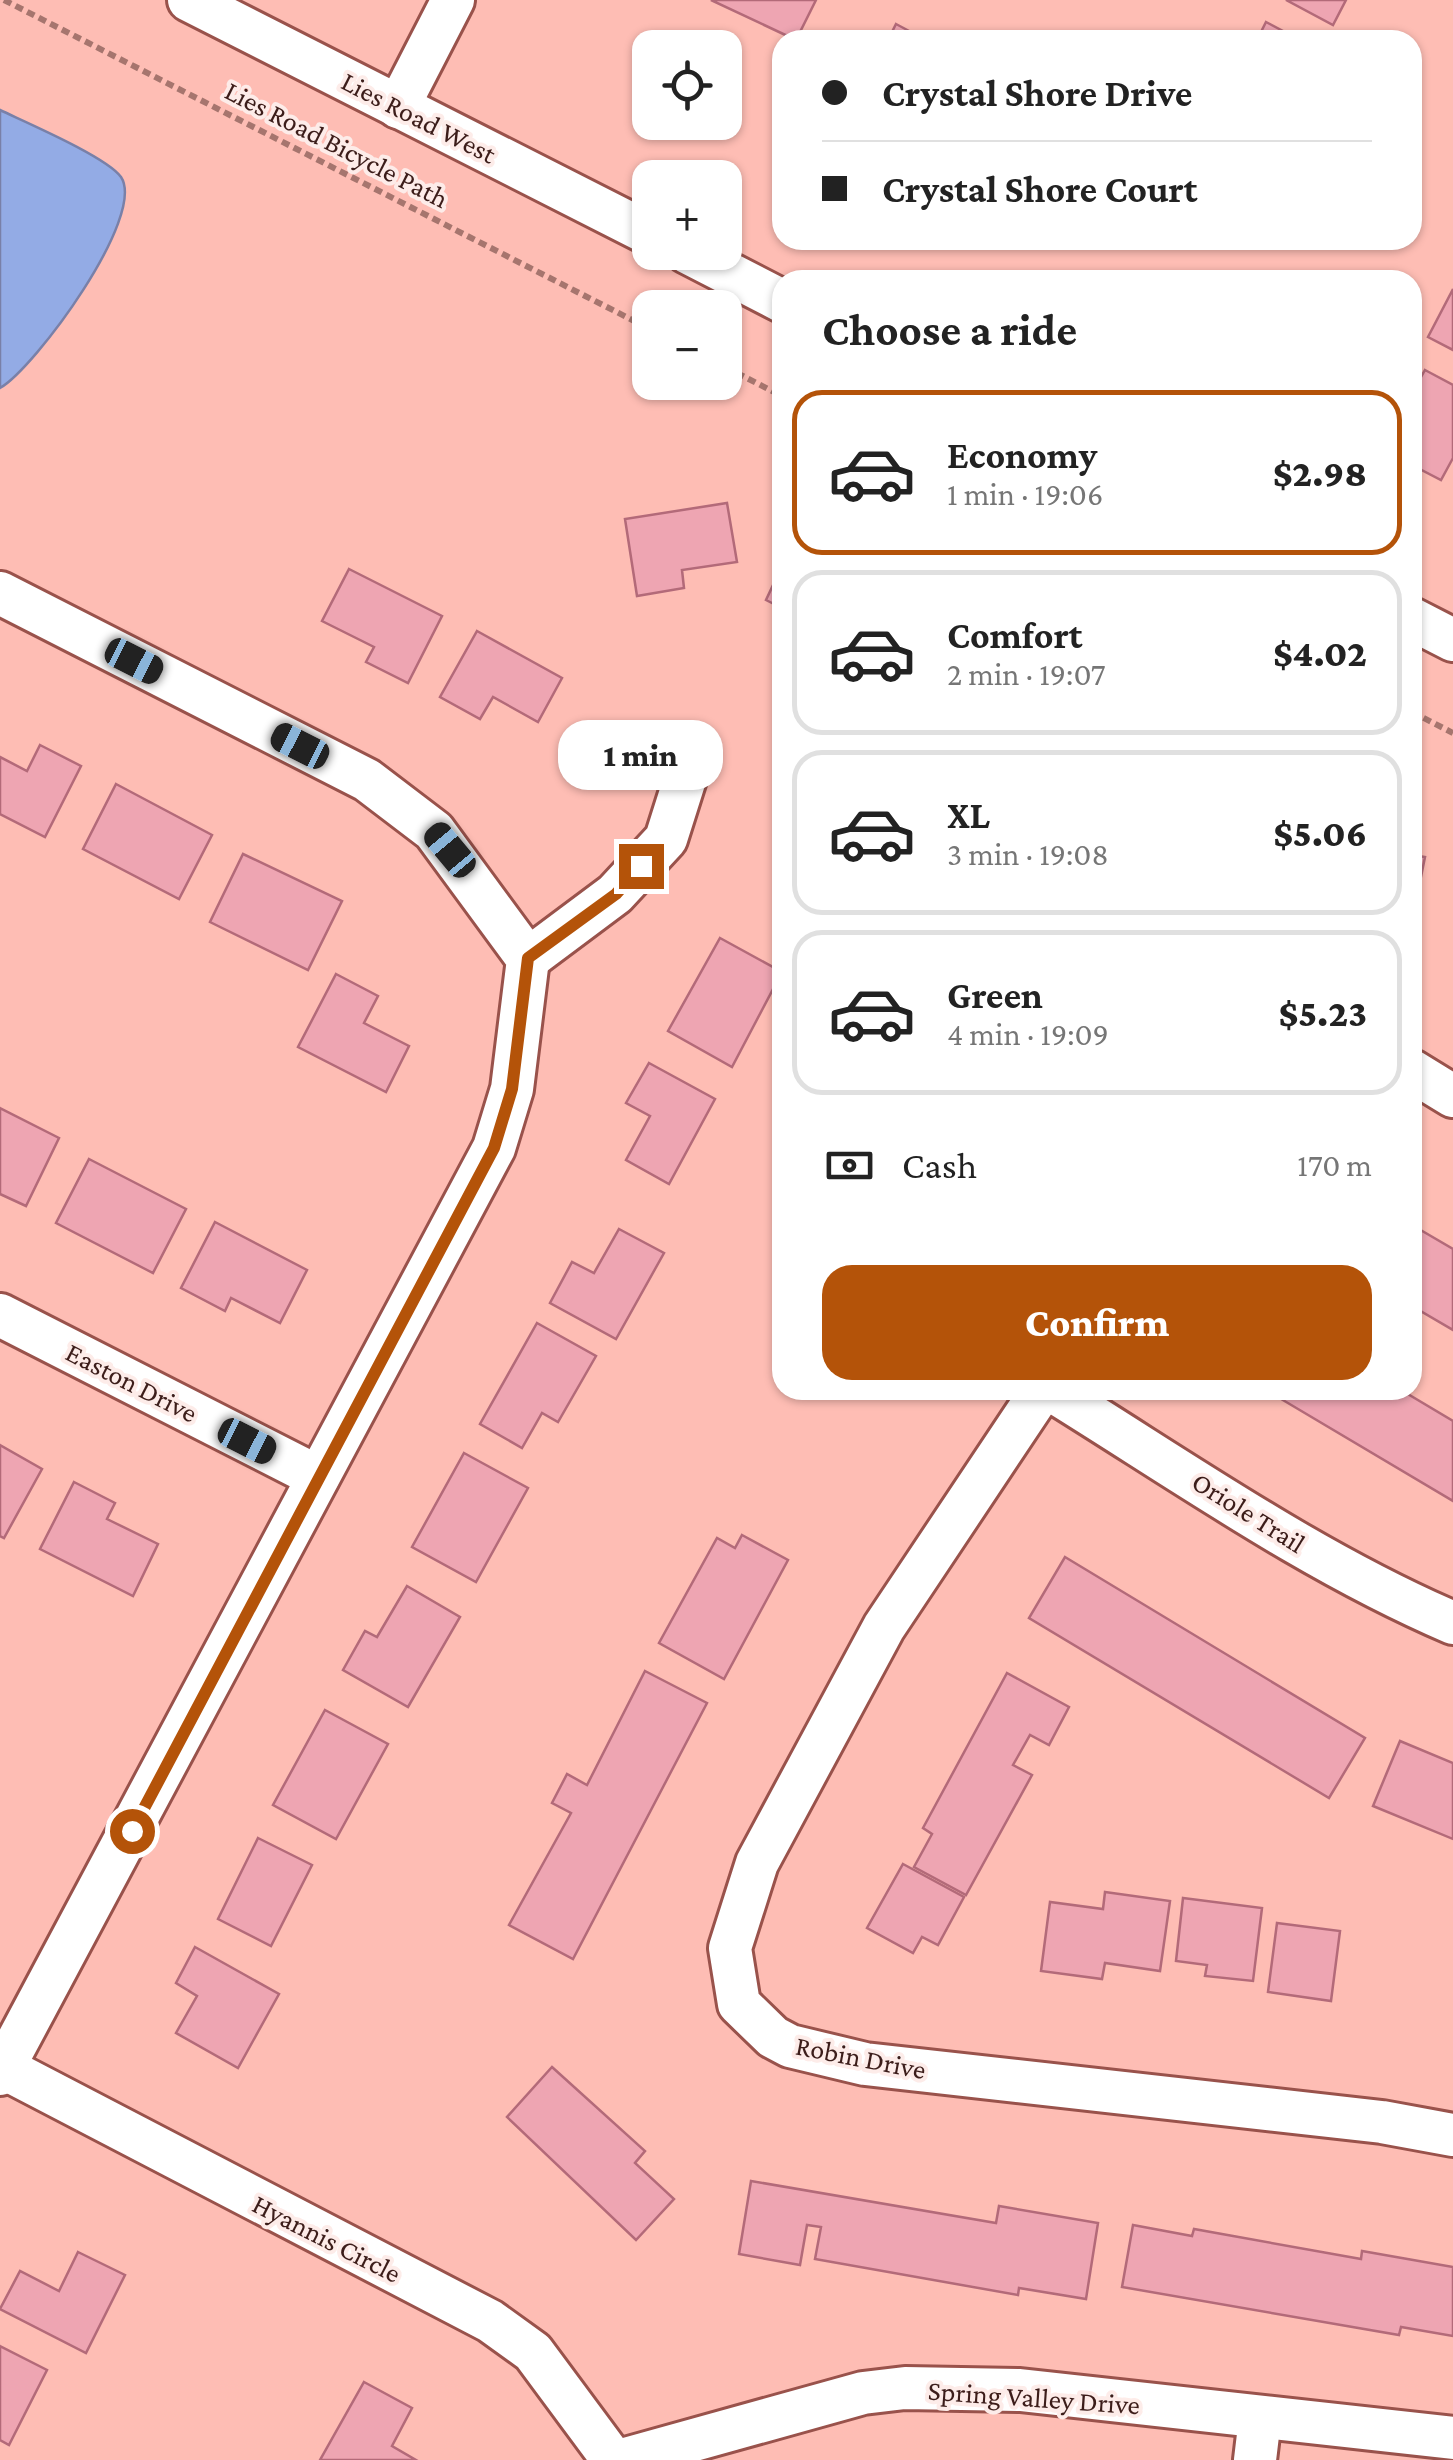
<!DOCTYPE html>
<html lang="en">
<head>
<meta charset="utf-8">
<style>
	body { margin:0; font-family:"Crimson Pro",serif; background:#f2f2f2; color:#222; height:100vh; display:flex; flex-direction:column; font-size:38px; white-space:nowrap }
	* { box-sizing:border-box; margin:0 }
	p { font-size:32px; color:#767676 }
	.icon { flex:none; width:55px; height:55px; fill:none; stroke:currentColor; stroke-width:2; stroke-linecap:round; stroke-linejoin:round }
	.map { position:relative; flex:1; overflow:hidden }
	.side { position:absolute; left:772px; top:270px; width:650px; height:1130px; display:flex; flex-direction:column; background:#fff; border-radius:30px; box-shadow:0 2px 8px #0004 }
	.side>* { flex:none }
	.banner { position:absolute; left:772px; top:30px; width:650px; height:220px; border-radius:30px; box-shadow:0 2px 8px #0004; display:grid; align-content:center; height:220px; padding:0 50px; background:#fff }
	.buttons { position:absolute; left:632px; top:30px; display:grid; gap:20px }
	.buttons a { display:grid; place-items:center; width:110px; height:110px; border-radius:20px; background:#fff; box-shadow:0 2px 8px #0004; font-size:50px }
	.end { position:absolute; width:45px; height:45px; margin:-22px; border:12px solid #b45309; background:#fff; box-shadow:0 0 0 5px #fff }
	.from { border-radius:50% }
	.bubble { position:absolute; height:70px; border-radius:30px; background:#fff; box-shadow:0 2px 8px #0004; font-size:32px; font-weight:800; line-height:70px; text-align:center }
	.car { position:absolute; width:30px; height:60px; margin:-30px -15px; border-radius:12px; box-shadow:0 0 8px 2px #0007; background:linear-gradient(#222 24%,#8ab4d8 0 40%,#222 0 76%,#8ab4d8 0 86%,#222 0) }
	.banner b { display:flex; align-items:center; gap:35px; height:95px; font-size:38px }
	.banner b+b { border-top:2px solid #e0e0e0 }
	.banner i { width:25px; height:25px; background:#222 }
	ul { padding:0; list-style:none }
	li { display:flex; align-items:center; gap:30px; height:165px; margin:0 20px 15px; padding:0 30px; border:5px solid #e0e0e0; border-radius:30px }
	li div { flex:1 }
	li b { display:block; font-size:38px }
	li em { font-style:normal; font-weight:800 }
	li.on { border-color:#b45309 }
	li>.icon { width:90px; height:90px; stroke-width:1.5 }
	h2 { padding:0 50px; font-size:45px; line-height:120px }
	.pay { display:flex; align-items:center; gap:25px; height:110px; padding:0 50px; font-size:38px }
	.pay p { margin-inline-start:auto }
	.primary-button { display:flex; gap:20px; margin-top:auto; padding:20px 50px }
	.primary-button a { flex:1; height:115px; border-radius:30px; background:#b45309; color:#fff; font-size:40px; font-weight:800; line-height:115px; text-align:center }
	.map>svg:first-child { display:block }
	.water { fill:#93abe5; stroke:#7980a8; stroke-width:2.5 }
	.building { fill:#eea5b2; stroke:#b36a79; stroke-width:2.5 }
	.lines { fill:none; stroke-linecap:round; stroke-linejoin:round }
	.minor-casing { stroke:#99524b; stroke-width:48 }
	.path { stroke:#a6756e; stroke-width:6; stroke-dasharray:8 5; stroke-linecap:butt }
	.minor { stroke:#fff; stroke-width:42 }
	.route { stroke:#b45309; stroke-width:12 }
	.labels { text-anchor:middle; stroke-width:8; stroke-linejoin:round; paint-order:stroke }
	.street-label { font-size:28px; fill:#3c1d1a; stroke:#fdece9 }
</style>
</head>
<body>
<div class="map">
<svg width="1453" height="2460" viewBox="0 0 1453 2460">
	<rect width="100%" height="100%" fill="#febdb4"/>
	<!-- water -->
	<path class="water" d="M0 110C25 122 107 157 121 177 147 216 35 368 0 388Z"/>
	<!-- building -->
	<g class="building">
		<path d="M711 0H816L796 40Z"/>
		<path d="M1286 0H1346L1333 25Z"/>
		<path d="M1266 22 1300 40H1257Z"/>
		<path d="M896 24 926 40H888Z"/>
		<path d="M1453 289V350L1428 337Z"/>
		<path d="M1425 370 1453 385V458L1441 480 1412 465V393Z"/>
		<path d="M727 503 737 562 682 570 684 588 637 596 625 519Z"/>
		<path d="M782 566V608L766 600Z"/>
		<path d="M349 569 442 616 408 683 366 662 374 647 322 621Z"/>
		<path d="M477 631 562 678 538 722 493 697 480 719 440 697Z"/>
		<path d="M40 745 81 766 45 837 0 814V757L27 771Z"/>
		<path d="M116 784 212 835 179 899 83 849Z"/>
		<path d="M243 854 342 901 308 970 210 922Z"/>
		<path d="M1412 855 1425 857 1412 921Z"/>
		<path d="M720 938 782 972 732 1067 668 1031Z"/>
		<path d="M336 974 378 996 364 1023 409 1046 386 1092 298 1047Z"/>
		<path d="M649 1063 715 1099 669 1184 626 1160 650 1116 626 1103Z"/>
		<path d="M0 1108 59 1138 26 1206 0 1194Z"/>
		<path d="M89 1159 186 1209 153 1273 56 1223Z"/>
		<path d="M215 1222 307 1270 280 1323 231 1298 225 1311 181 1288Z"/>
		<path d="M1412 1225 1453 1249V1330L1412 1306Z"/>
		<path d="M619 1229 664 1253 616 1339 550 1303 572 1262 594 1273Z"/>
		<path d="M537 1323 596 1356 558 1422 542 1413 522 1448 480 1424Z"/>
		<path d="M1266 1390H1401L1453 1421V1501Z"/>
		<path d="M0 1445 42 1469 4 1538 0 1536Z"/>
		<path d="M464 1453 528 1488 476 1582 412 1547Z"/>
		<path d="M74 1482 115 1503 107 1519 158 1544 133 1596 40 1549Z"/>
		<path d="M742 1535 788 1560 724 1679 659 1643 717 1538 735 1548Z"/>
		<path d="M1065 1557 1365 1738 1329 1798 1029 1618Z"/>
		<path d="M407 1586 460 1617 408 1707 343 1670 365 1631 377 1637Z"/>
		<path d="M645 1671 707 1703 573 1959 509 1925 571 1813 552 1803 567 1774 587 1785Z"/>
		<path d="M1007 1673 1069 1707 1049 1745 1030 1735 1013 1765 1032 1775 966 1895 914 1867 932 1834 923 1828Z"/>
		<path d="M325 1710 388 1744 336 1839 273 1805Z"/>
		<path d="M1400 1741 1453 1763V1839L1373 1806Z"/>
		<path d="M258 1838 312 1865 271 1946 218 1919Z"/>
		<path d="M903 1864 964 1897 938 1945 922 1937 913 1953 867 1928Z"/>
		<path d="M1105 1892 1170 1901 1160 1971 1105 1963 1102 1979 1041 1971 1050 1902 1103 1909Z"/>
		<path d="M1183 1898 1262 1908 1253 1981 1205 1976 1207 1965 1176 1961Z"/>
		<path d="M1277 1923 1340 1931 1331 2001 1268 1992Z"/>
		<path d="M195 1947 279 1994 238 2068 176 2033 197 1996 176 1983Z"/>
		<path d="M552 2067 645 2151 635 2163 674 2199 636 2240 507 2117Z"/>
		<path d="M751 2181 996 2223 999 2206 1098 2223 1086 2299 1019 2288 1018 2295 815 2259 821 2227 807 2225 800 2265 739 2254Z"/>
		<path d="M1133 2225 1192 2236 1194 2229 1361 2259 1362 2251 1453 2267V2336L1401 2327 1399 2335 1122 2287Z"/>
		<path d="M78 2252 125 2275 86 2353 0 2309 20 2271 59 2291Z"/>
		<path d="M0 2346 47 2370 9 2445 0 2440Z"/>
		<path d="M364 2382 412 2408 392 2446 416 2460H320Z"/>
	</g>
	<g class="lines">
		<!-- minor casing -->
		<g class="minor-casing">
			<g id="minor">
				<path d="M189 0 650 234"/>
				<path d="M398 107 453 0"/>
				<path d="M687 252 782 301"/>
				<path d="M0 593 367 780 434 831 528 959 512 1089 494 1148 0 2074"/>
				<path d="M1412 619 1453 640"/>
				<path d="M528 959 615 894 666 839 691 760"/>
				<path d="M1412 1071 1453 1096"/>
				<path d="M0 1315 318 1477"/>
				<path d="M1042 1390 884 1627 757 1863 730 1948 739 2004 773 2037 790 2046 865 2064 1382 2122 1453 2135"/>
				<path d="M1051 1390C1182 1471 1311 1562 1453 1623"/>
				<path d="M0 2066 490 2321 533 2352 613 2460"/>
				<path d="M622 2460 863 2393 905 2388 1020 2390 1453 2438"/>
				<path d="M1255 2460 1260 2418"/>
			</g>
		</g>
		<!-- path -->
		<g class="path">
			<path d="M4 0 650 329"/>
			<path d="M725 367 782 396"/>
			<path d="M1412 712 1453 733"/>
		</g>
		<!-- minor -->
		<use href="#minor" class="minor"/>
	</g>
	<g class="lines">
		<!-- route -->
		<path class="route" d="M132 1831 494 1148 512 1089 528 958 616 894 641 866"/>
	</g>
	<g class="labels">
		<!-- street labels -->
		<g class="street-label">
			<text transform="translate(419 117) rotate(27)" y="10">Lies Road West</text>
			<text transform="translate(337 144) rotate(27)" y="10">Lies Road Bicycle Path</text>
			<text transform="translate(132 1382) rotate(27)" y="10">Easton Drive</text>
			<text transform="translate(1249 1512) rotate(32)" y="10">Oriole Trail</text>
			<text transform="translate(861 2057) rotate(11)" y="10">Robin Drive</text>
			<text transform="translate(327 2238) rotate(27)" y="10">Hyannis Circle</text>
			<text transform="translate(1034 2397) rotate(4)" y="10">Spring Valley Drive</text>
		</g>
	</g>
</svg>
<div class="buttons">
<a><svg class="icon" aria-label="locate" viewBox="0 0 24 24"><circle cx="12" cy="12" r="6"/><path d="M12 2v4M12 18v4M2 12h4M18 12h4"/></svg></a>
<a>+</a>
<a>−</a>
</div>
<i class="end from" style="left:132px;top:1831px"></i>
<i class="end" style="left:641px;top:866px"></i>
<div class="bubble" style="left:558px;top:720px;width:165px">1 min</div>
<i class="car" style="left:134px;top:661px;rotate:117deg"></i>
<i class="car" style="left:300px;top:746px;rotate:297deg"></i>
<i class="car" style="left:450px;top:850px;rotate:320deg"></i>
<i class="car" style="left:247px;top:1441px;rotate:117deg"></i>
<div class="banner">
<b><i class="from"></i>Crystal Shore Drive</b>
<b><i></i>Crystal Shore Court</b>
</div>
<section class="side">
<h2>Choose a ride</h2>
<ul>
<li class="on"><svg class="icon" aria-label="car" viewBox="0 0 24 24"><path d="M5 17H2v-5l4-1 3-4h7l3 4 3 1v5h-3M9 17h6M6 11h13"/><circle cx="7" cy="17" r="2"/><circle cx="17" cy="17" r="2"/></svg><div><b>Economy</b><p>1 min · 19:06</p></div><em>$2.98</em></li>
<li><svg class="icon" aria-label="car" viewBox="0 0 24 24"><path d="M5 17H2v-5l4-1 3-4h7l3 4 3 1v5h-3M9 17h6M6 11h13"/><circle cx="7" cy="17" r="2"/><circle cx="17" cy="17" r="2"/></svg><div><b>Comfort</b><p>2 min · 19:07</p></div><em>$4.02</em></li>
<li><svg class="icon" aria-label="car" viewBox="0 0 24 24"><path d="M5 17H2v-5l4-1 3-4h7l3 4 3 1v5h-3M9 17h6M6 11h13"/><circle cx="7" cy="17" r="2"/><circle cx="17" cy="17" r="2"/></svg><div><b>XL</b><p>3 min · 19:08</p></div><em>$5.06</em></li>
<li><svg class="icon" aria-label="car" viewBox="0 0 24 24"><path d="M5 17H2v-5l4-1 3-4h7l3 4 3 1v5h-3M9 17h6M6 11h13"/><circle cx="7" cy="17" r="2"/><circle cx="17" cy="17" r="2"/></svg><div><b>Green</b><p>4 min · 19:09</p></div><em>$5.23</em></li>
</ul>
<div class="pay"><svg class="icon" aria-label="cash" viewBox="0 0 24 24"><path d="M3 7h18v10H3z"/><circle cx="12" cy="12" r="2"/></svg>Cash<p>170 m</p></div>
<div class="primary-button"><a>Confirm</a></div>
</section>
</div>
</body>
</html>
